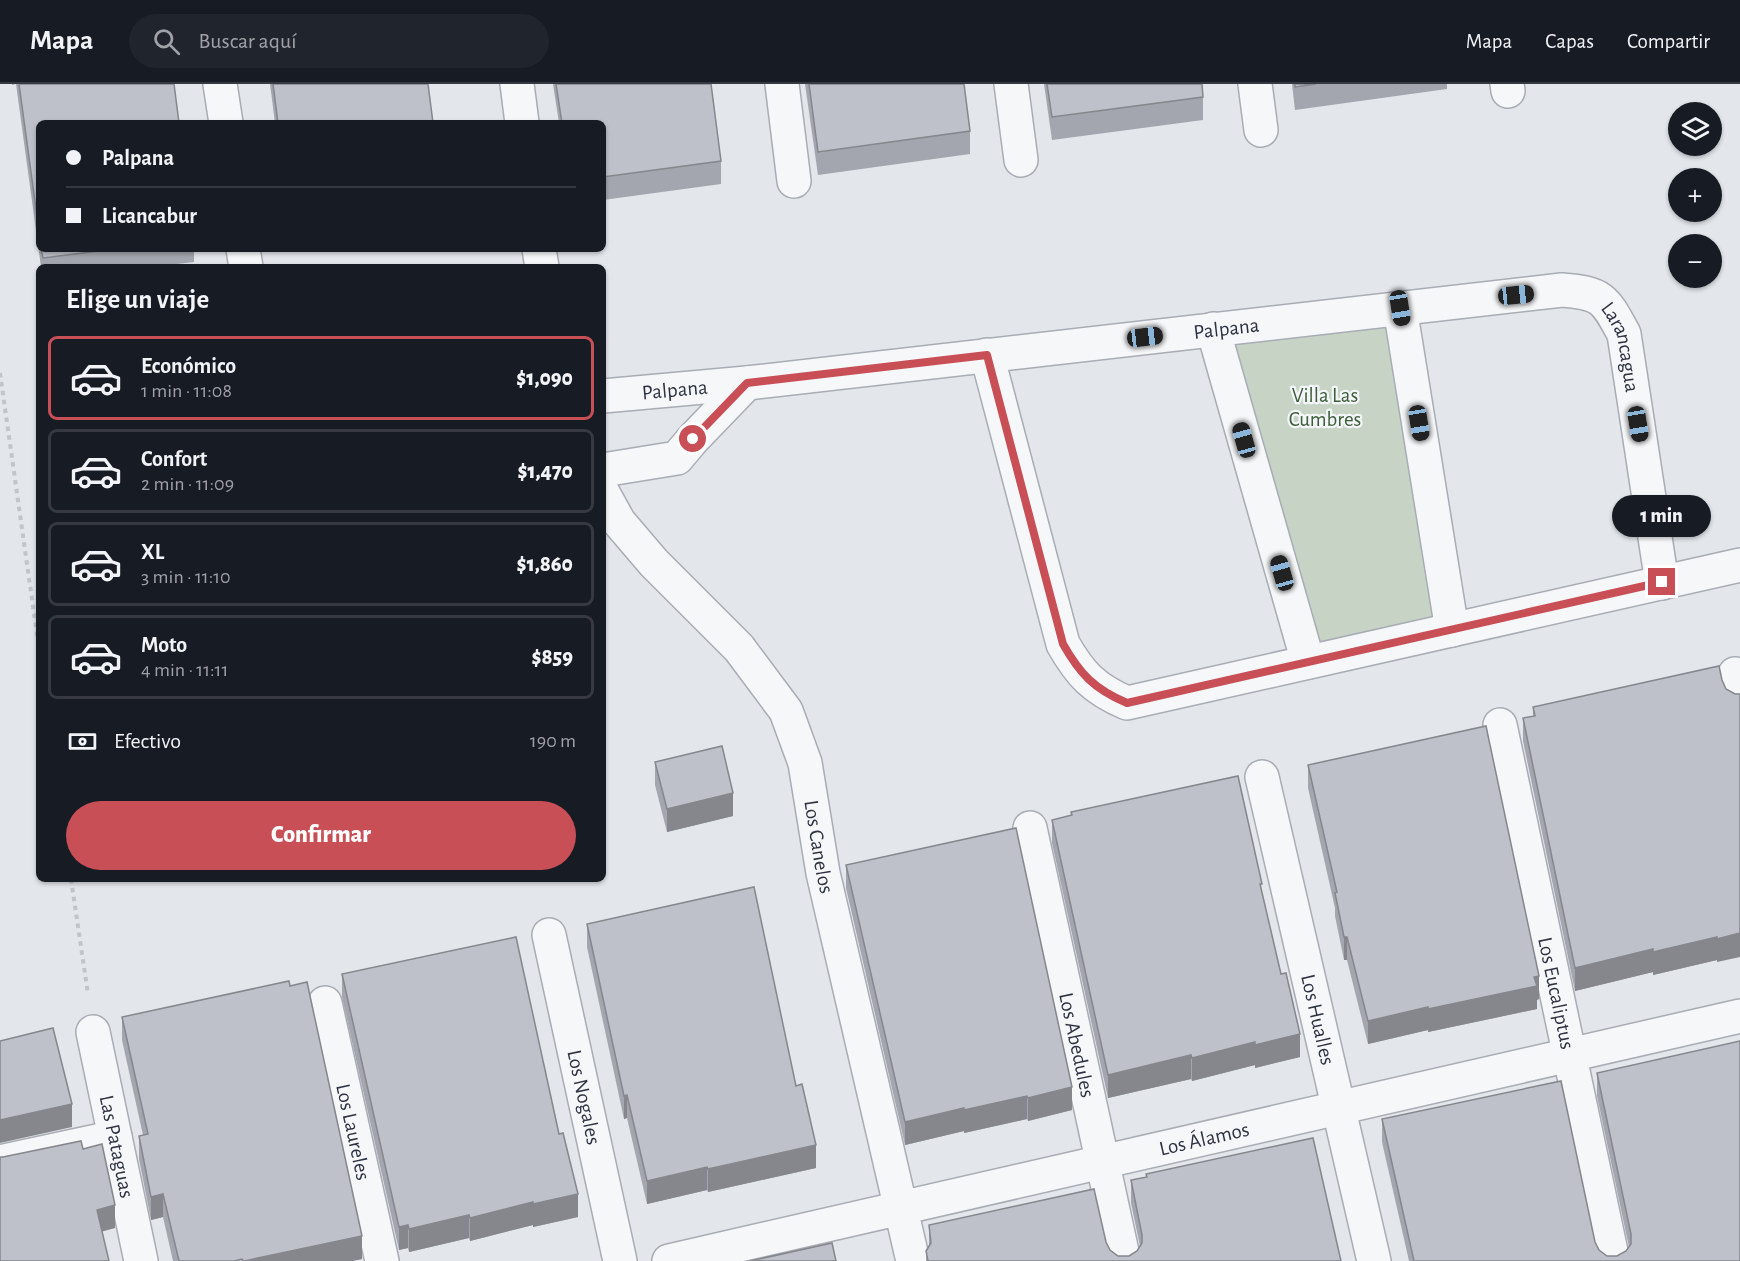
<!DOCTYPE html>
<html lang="es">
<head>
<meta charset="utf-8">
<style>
	body { margin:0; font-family:"Alegreya Sans",sans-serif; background:#20242c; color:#f1f3f6; height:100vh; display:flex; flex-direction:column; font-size:22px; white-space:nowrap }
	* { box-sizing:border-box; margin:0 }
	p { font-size:20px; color:#9ea1a6 }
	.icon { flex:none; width:33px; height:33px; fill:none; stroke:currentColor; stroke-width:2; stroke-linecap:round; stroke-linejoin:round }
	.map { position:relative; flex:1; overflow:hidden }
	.side { position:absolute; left:36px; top:180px; width:570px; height:618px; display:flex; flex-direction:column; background:#171b24; border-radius:9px; box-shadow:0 2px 4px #0004 }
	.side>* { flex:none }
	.guide { position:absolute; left:36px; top:36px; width:570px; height:132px; border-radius:9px; box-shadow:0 2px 4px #0004; display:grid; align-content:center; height:132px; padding:0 30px; background:#171b24 }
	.fabs { position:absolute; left:1668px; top:18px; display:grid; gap:12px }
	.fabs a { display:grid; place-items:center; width:54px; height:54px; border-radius:50%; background:#171b24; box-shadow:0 2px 4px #0004; font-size:30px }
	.end { position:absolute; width:27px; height:27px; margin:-14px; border:8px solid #c94f57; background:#fff; box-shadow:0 0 0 3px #fff }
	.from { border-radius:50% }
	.bubble { position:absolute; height:42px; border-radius:21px; background:#171b24; box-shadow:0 2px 4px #0004; font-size:20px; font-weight:800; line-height:42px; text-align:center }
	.car { position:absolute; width:18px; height:36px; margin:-18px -9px; border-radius:8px; box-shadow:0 0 4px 2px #0007; background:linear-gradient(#222 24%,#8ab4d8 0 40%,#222 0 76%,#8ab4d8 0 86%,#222 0) }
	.guide b { display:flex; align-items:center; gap:21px; height:57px; font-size:22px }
	.guide b+b { border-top:2px solid #363941 }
	.guide i { width:15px; height:15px; background:#f1f3f6 }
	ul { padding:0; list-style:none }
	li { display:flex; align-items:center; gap:18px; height:84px; margin:0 12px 9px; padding:0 18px; border:3px solid #363941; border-radius:9px }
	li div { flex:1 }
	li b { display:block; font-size:22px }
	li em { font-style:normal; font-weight:800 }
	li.on { border-color:#c94f57 }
	li>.icon { width:54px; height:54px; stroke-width:1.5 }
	h2 { padding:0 30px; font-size:27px; line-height:72px }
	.pay { display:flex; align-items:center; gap:15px; height:66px; padding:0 30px; font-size:22px }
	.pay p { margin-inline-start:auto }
	.cta { display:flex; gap:12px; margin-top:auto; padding:12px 30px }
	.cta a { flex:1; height:69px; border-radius:36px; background:#c94f57; color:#fff; font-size:24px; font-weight:800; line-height:69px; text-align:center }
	header { display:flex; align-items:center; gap:36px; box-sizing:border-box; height:84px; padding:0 30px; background:#171b24; border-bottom:2px solid #363941 }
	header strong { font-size:28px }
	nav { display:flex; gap:33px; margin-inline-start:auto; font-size:21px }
	.search { width:420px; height:54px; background:#20242c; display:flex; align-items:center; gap:15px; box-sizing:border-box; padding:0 21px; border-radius:33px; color:#9ea1a6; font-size:22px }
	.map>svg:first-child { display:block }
	.green { fill:#c7d4c5 }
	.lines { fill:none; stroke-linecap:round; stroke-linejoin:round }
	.street-casing { stroke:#a8acb5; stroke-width:36 }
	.path { stroke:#c1c4c9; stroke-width:4; stroke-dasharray:4.5 4.5; stroke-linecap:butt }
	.street { stroke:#f6f7f9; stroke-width:33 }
	.wall { fill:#a3a6ae }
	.shaded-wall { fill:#85878d }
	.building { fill:#bec1ca; stroke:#85878d; stroke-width:1.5 }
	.route { stroke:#c94f57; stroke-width:8 }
	.labels { text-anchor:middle; stroke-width:4.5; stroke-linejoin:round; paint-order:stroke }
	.street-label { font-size:21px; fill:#2c3242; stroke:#f3f5f8 }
	.park-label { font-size:21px; fill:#3d5e39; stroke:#f3f5f8 }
</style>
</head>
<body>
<header>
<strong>Mapa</strong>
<div class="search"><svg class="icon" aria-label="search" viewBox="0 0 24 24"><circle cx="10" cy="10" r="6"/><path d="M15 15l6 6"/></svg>Buscar aquí</div>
<nav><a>Mapa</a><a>Capas</a><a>Compartir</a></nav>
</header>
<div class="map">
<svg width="1740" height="1177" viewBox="0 0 1740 1177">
	<rect width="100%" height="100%" fill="#e3e6eb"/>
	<!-- green -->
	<path class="green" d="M1385 241 1434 536 1318 560 1232 258Z"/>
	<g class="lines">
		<!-- street casing -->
		<g class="street-casing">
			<g id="street">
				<path d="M220 0 226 39"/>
				<path d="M517 0 522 39"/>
				<path d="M782 0 794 97"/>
				<path d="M1011 0 1021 76"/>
				<path d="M1255 0 1261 46"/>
				<path d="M1507 0 1508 7"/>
				<path d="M243 165 246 183"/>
				<path d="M539 165 542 183"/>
				<path d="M1400 224 1452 546"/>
				<path d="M1213 245 1308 578"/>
				<path d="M987 271 1063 560C1080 590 1094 605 1127 619L1740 481"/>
				<path id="s1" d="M603 312 747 299 1562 206C1603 209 1605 215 1624 250L1662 499"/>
				<path d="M603 386 677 374 693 355 747 299"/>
				<path id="s2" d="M603 409 619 438 654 479 739 564 786 627 805 679 823 789 913 1177"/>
				<path d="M1735 590 1740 615"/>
				<path id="s3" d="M1500 641 1613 1177"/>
				<path id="s4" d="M1262 693 1374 1177"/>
				<path id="s5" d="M1030 744 1124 1177"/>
				<path id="s6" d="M549 851 620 1177"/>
				<path id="s7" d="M325 919 382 1177"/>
				<path id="s8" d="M93 948 141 1177"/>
				<path d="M0 1078 115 1053"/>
				<path id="s9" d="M669 1177 1740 932"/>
			</g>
		</g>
		<!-- path -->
		<g class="path">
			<path d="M0 289 39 565"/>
			<path d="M71 795 88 910"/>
		</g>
		<!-- street -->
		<use href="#street" class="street"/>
	</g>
	<!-- wall -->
	<g class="wall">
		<path d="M12 0H174L39 39V165H194V178L152 183H41L16 0 12 1Z"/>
		<path d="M270 0H428L433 39H275Z"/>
		<path d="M553 0H711L721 77V100L603 116V39H559Z"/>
		<path d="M805 0H964L970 47V70L818 91Z"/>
		<path d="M1044 0H1202L1203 13V36L1052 56Z"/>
		<path d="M1292 0H1447V5L1295 26Z"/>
		<path d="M1722 596 1726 605 1717 878V876L1653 891V888L1575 907 1523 657V634L1533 632V623Z"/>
		<path d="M655 678 733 732 667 748 655 701Z"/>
		<path d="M1308 681 1539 915 1537 916V925L1428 948V946L1368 960 1347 876H1344L1335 832V824L1308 704Z"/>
		<path d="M1071 728 1262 811 1300 973 1255 984V981L1192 997 1191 995 1108 1014 1052 759V736L1071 731Z"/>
		<path d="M846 781 1072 1026 1028 1037 1027 1035 964 1049V1047L905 1061 846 804Z"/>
		<path d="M587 840 796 1002 816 1084 708 1108 707 1106 647 1120 627 1034 624 1035 587 863Z"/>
		<path d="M342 890 559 1050 578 1133 533 1143V1141L470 1157 469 1154 409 1168 408 1164 399 1166 342 913Z"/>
		<path d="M122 933 362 1175 352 1177H173L163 1133 151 1136 139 1075V1052L143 1051 122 956Z"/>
		<path d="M1597 989 1740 1177H1409L1382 1058V1035L1595 1158 1599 1166 1607 1172H1617L1626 1167 1629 1163 1597 1012Z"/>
		<path d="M1146 1090 1341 1177H926V1167L929 1162V1141L1106 1158 1110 1166 1118 1172H1129L1137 1167 1140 1162 1131 1119V1096L1146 1093Z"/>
	</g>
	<!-- shaded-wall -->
	<g class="shaded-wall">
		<path d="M733 709V732L667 748V725Z"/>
		<path d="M1740 849V873L1717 878V855Z"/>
		<rect x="1344" y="853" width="3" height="23"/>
		<path d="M1717 853V876L1653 891V868Z"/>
		<path d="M1653 865V888L1575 907V884Z"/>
		<path d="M1539 892V915L1537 916V925L1428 948V925Z"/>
		<path d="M1428 923V946L1368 960V937Z"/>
		<path d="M1300 950V973L1255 984V961Z"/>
		<path d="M1255 958V981L1192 997V974Z"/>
		<path d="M1191 971V995L1108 1014V991Z"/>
		<path d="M1072 1003V1026L1028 1037V1014Z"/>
		<path d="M627 1011V1034L624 1035V1012Z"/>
		<path d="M1027 1012V1035L964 1049V1026Z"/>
		<path d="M72 1020V1043L0 1059V1036Z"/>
		<path d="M964 1024V1047L905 1061V1038Z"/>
		<path d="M816 1061V1084L708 1108V1085Z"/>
		<path d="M707 1083V1106L647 1120V1097Z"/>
		<path d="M163 1110V1133L151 1136V1113Z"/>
		<path d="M578 1110V1133L533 1143V1120Z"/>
		<path d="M533 1118V1141L470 1157V1134Z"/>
		<path d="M115 1121V1144L97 1149V1126Z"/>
		<path d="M469 1131V1154L409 1168V1145Z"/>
		<path d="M408 1141V1164L399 1166V1143Z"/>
		<path d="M362 1152V1175L352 1177H244Z"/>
	</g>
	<!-- building -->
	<g class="building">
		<path d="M19 0H174L179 39H39V147Z"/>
		<path d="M273 0H428L433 39H278Z"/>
		<path d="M556 0H711L721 77 603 93V39H562Z"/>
		<path d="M809 0H964L970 47 818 68Z"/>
		<path d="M1047 0H1202L1203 13 1052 33Z"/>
		<path d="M1295 0H1316L1295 3Z"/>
		<path d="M41 165H114L43 174Z"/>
		<path d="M1719 582 1722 596 1726 605 1735 610H1740V849L1717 855V853L1653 868V865L1575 884 1523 634 1535 632 1533 623Z"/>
		<path d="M1486 642 1539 892 1534 893 1537 902 1428 925V923L1368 937 1347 853H1344L1335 809 1337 808 1308 681Z"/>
		<path d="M722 662 733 709 667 725 655 678Z"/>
		<path d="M1238 692 1262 800H1260L1281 890 1286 889 1300 950 1255 961V958L1192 974 1191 971 1108 991 1052 736 1072 731 1071 728Z"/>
		<path d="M1016 744 1072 1003 1028 1014 1027 1012 964 1026V1024L905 1038 846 781Z"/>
		<path d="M754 803 796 1002 802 1000 816 1061 708 1085 707 1083 647 1097 627 1011 624 1012 587 840Z"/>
		<path d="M516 853 559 1050 563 1049 578 1110 533 1120V1118L470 1134 469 1131 409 1145 408 1141 399 1143 342 890Z"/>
		<path d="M289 897 290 902 307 898 362 1152 244 1177 242 1175 234 1177H179L163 1110 151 1113 139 1052 148 1050 122 933Z"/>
		<path d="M53 944 72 1020 0 1036V957Z"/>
		<path d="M1740 957V1177H1414L1382 1035 1561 997 1595 1158 1599 1166 1607 1172H1617L1626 1167 1631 1160V1150L1597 989Z"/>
		<path d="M1313 1054 1341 1177H928L926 1167 931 1159 929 1141 1094 1105 1106 1158 1110 1166 1118 1172H1129L1137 1167 1142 1159V1151L1131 1096 1147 1093 1146 1090Z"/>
		<path d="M81 1057 83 1065 102 1060 115 1121 97 1126 109 1177H0V1073H3Z"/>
		<path d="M832 1159 836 1177H750Z"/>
	</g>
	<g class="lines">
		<!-- route -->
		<path class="route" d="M693 355 747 299 987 271 1063 560C1080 590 1094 605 1127 619L1662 498"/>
	</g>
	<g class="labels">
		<!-- street labels -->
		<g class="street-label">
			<text dy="7" stroke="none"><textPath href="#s1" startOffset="627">Palpana</textPath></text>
			<text dy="7" stroke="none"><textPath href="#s1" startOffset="1059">Larancagua</textPath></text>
			<text dy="7" stroke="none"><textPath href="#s1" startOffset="72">Palpana</textPath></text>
			<text dy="7" stroke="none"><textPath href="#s2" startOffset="426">Los Canelos</textPath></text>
			<text dy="7" stroke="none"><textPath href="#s3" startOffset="274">Los Eucaliptus</textPath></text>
			<text dy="7" stroke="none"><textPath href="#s4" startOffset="249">Los Hualles</textPath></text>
			<text dy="7" stroke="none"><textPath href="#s5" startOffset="222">Los Abedules</textPath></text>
			<text dy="7" stroke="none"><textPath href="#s6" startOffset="166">Los Nogales</textPath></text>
			<text dy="7" stroke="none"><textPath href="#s7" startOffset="132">Los Laureles</textPath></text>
			<text dy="7" stroke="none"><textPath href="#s9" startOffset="549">Los Álamos</textPath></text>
			<text dy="7" stroke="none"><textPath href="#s8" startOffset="117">Las Pataguas</textPath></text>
		</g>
		<!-- park labels -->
		<g class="park-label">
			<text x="1325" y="318">Villa Las<tspan x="1325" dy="24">Cumbres</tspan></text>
		</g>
	</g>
</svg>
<div class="fabs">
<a><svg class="icon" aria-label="layers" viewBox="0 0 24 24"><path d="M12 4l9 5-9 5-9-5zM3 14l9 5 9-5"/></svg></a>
<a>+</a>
<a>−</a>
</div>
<i class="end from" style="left:693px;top:355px"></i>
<i class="end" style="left:1662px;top:498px"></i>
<div class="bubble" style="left:1612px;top:411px;width:99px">1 min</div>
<i class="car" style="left:1516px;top:211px;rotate:84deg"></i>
<i class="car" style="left:1400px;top:224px;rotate:171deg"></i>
<i class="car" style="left:1145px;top:253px;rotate:83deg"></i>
<i class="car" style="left:1419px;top:339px;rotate:171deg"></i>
<i class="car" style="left:1638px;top:340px;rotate:171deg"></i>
<i class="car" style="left:1244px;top:356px;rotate:344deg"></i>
<i class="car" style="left:1282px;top:489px;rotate:344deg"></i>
<div class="guide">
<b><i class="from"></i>Palpana</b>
<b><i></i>Licancabur</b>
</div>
<section class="side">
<h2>Elige un viaje</h2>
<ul>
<li class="on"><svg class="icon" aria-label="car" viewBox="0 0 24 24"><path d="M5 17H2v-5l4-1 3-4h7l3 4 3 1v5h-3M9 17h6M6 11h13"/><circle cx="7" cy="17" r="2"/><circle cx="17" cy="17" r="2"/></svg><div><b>Económico</b><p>1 min · 11:08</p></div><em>$1,090</em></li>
<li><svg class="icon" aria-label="car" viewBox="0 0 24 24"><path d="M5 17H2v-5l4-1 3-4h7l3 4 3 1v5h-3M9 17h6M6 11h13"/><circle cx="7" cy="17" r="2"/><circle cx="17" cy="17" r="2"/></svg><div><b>Confort</b><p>2 min · 11:09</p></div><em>$1,470</em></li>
<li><svg class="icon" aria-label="car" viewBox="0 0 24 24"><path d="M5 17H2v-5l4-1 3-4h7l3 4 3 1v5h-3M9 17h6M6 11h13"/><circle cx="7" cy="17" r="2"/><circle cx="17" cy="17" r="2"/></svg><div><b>XL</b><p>3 min · 11:10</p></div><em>$1,860</em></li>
<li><svg class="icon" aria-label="car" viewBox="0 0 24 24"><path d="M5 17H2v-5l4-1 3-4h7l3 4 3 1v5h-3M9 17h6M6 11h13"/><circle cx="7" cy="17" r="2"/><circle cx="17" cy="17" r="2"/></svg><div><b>Moto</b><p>4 min · 11:11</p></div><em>$859</em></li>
</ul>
<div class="pay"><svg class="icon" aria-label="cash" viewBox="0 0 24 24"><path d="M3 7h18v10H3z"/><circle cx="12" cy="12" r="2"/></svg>Efectivo<p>190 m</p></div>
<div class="cta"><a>Confirmar</a></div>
</section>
</div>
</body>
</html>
